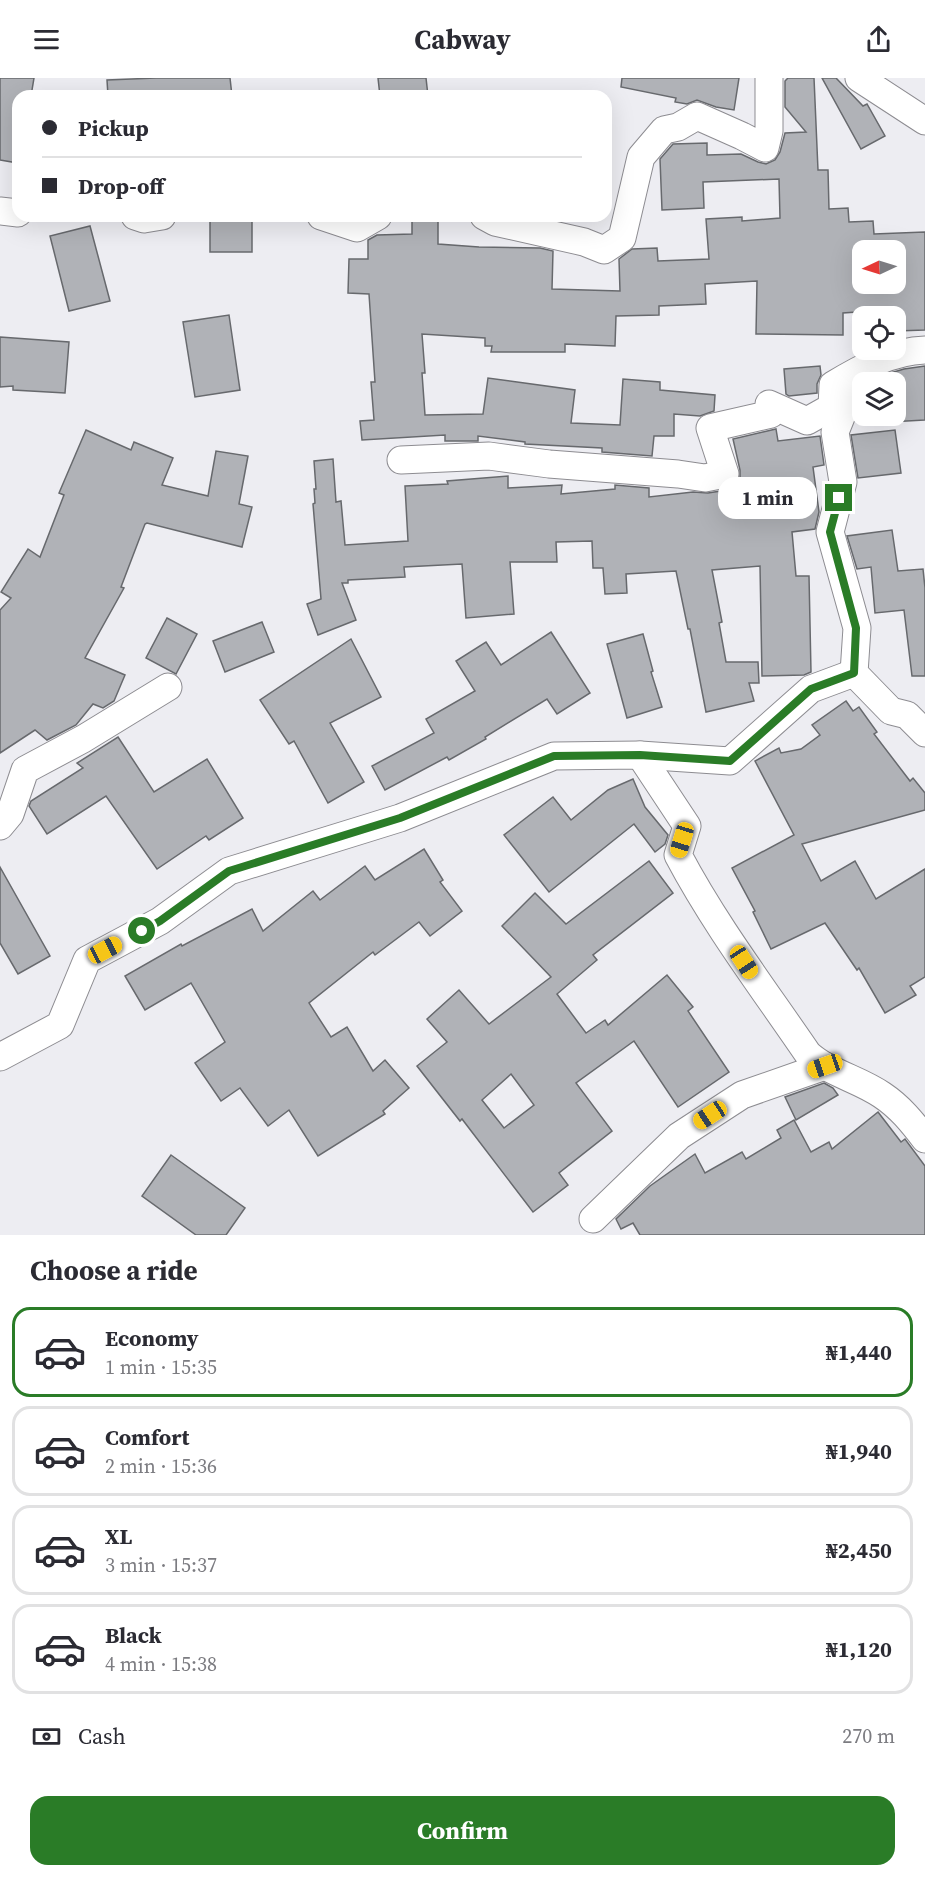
<!DOCTYPE html>
<html lang="en">
<head>
<meta charset="utf-8">
<style>
	body { margin:0; font-family:"Source Serif 4",serif; background:#f7f7f7; color:#2b2b33; height:100vh; display:flex; flex-direction:column; font-size:22px; white-space:nowrap }
	* { box-sizing:border-box; margin:0 }
	p { font-size:20px; color:#7c7c81 }
	.icon { flex:none; width:33px; height:33px; fill:none; stroke:currentColor; stroke-width:2; stroke-linecap:round; stroke-linejoin:round }
	.map { position:relative; height:1157px; overflow:hidden }
	.drawer { display:flex; flex-direction:column; background:#fff; flex:1 }
	.drawer>* { flex:none }
	.guide { position:absolute; left:12px; top:12px; width:600px; height:132px; border-radius:18px; box-shadow:0 6px 24px #0002; display:grid; align-content:center; height:132px; padding:0 30px; background:#fff }
	.needle { width:39px; rotate:266deg }
	.fabs { position:absolute; left:852px; top:162px; display:grid; gap:12px }
	.fabs a { display:grid; place-items:center; width:54px; height:54px; border-radius:12px; background:#fff; box-shadow:0 6px 24px #0002; font-size:30px }
	.end { position:absolute; width:27px; height:27px; margin:-14px; border:8px solid #2a7c27; background:#fff; box-shadow:0 0 0 3px #fff }
	.from { border-radius:50% }
	.bubble { position:absolute; height:42px; border-radius:18px; background:#fff; box-shadow:0 6px 24px #0002; font-size:20px; font-weight:700; line-height:42px; text-align:center }
	.car { position:absolute; width:18px; height:36px; margin:-18px -9px; border-radius:8px; box-shadow:0 0 4px 2px #0007; background:linear-gradient(#f5c518 24%,#345 0 40%,#f5c518 0 76%,#345 0 86%,#f5c518 0) }
	.guide b { display:flex; align-items:center; gap:21px; height:57px; font-size:22px }
	.guide b+b { border-top:2px solid #e1e1e2 }
	.guide i { width:15px; height:15px; background:#2b2b33 }
	ul { padding:0; list-style:none }
	li { display:flex; align-items:center; gap:18px; height:90px; margin:0 12px 9px; padding:0 18px; border:3px solid #e1e1e2; border-radius:18px }
	li div { flex:1 }
	li b { display:block; font-size:22px }
	li em { font-style:normal; font-weight:700 }
	li.active { border-color:#2a7c27 }
	li>.icon { width:54px; height:54px; stroke-width:1.5 }
	h2 { padding:0 30px; font-size:27px; line-height:72px }
	.pay { display:flex; align-items:center; gap:15px; height:66px; padding:0 30px; font-size:22px }
	.pay p { margin-inline-start:auto }
	.button { display:flex; gap:12px; margin-top:auto; padding:12px 30px }
	.button a { flex:1; height:69px; border-radius:18px; background:#2a7c27; color:#fff; font-size:24px; font-weight:700; line-height:69px; text-align:center }
	header { display:flex; justify-content:space-between; align-items:center; height:78px; padding:0 30px; background:#fff; font-size:27px; font-weight:700 }
	.map>svg:first-child { display:block }
	.building { fill:#b0b2b7; stroke:#67696d; stroke-width:1.5; fill-rule:evenodd }
	.lines { fill:none; stroke-linecap:round; stroke-linejoin:round }
	.street-casing { stroke:#8d8c91; stroke-width:29 }
	.street { stroke:#fff; stroke-width:27 }
	.route { stroke:#2a7c27; stroke-width:8 }
</style>
</head>
<body>
<header><svg class="icon" aria-label="menu" viewBox="0 0 24 24"><path d="M4 6h16M4 12h16M4 18h16"/></svg>Cabway<svg class="icon" aria-label="share" viewBox="0 0 24 24"><path d="M12 15V3M7 8l5-5 5 5M5 13v7h14v-7"/></svg></header>
<div class="map">
<svg width="925" height="1157" viewBox="0 0 925 1157">
	<rect width="100%" height="100%" fill="#ededf2"/>
	<!-- building -->
	<g class="building">
		<path d="M0 0H34L31 18H18V85L0 82Z"/>
		<path d="M156 0H230L232 18H108L107 2Z"/>
		<path d="M378 0H426L428 18H380Z"/>
		<path d="M622 0H739L734 32 716 29 697 22 687 26 675 24 676 20 621 9Z"/>
		<path d="M788 0H814L818 92H828L829 131 848 130 849 144 873 143 874 156 925 154V252L896 253V238H885V232L843 235V257L756 256 757 203 705 206 706 226 659 228V237L616 238 615 268 565 266V274H491L492 268H485V260L422 256 425 295H422L425 337 483 336 488 300 575 312 571 345 620 347 623 301 660 304V312L715 317 714 333 700 338 674 336V358H654L652 378 602 374V370L525 366V364L478 358V363H445V357L362 362 360 343 374 342 371 304H375L369 216 348 215 349 181H368V162L377 157 412 156V141H438V166L479 169 540 170 553 173 552 211 620 213 619 181 632 171 657 170 658 183 709 181 706 141 742 139V143L780 140 779 101 703 104 704 130 662 132 660 81 673 66 707 65V77L741 76 758 84 766 86 775 82 780 74 785 55 806 54 785 29V3ZM862 172H896V206H862Z"/>
		<path d="M822 0H836L863 28 867 26 885 58 861 71Z"/>
		<rect x="210" y="138" width="42" height="36"/>
		<path d="M90 148 110 223 69 233 50 158Z"/>
		<path d="M229 237 240 312 195 319 183 244Z"/>
		<path d="M0 259 69 264 65 315 13 312V308L0 309Z"/>
		<path d="M820 288 821 297 817 306V315L789 318 786 316 784 291Z"/>
		<path d="M925 288V342L889 344V338H896V304H888L887 296 904 291Z"/>
		<path d="M776 351 778 363 820 358 824 387 813 389 819 434 815 451 792 454 796 498H809L811 594 804 597 762 598 760 488 712 492 722 544 719 545 726 584H758L759 605H749L754 623 706 634 690 551H688L676 493 626 496 627 515 605 516 603 490H593L592 463 556 464 557 484H510L514 536 466 540 462 486 404 489 405 499 348 502V505H342L356 542 318 557 307 526 321 521 313 426 315 425 314 411H316L314 383 333 381 336 424 341 423 345 467 408 463 405 408 448 406 447 403 508 398V410L562 407 561 416 615 411V407L649 410V419L693 414 708 415 740 410V392L733 361Z"/>
		<path d="M86 352 131 372 134 364 173 380 162 407 208 418 216 373 248 378 239 426 252 429 242 469 147 445 145 446 121 509 124 510 85 580 125 597 114 623 103 630 93 626 76 647 47 662 35 652 0 675V532L11 520 1 514 28 471 40 479 64 417 59 415Z"/>
		<path d="M895 352 901 395 858 400 851 357Z"/>
		<path d="M892 452 898 493 923 491 925 510V598H912L904 532 875 535 871 489 857 491 847 458Z"/>
		<path d="M167 540 197 556 176 596 146 580Z"/>
		<path d="M262 544 274 574 225 594 213 563Z"/>
		<path d="M551 554 590 615 557 636 547 621 485 659 486 661 449 682 447 679 385 712 372 688 434 655 426 641 475 613 456 583 486 564 501 587Z"/>
		<path d="M643 556 653 593 651 594 662 629 627 640 607 566Z"/>
		<path d="M351 561 381 619 330 645 364 704 328 725 294 663 289 666 260 622Z"/>
		<path d="M846 623 853 633 859 629 877 654 874 656 910 703 913 700 925 715V732L802 766 821 803 855 783 876 821 925 791V899L910 908 916 917 885 935 859 890 857 892 825 845 771 871 753 834 755 833 732 790 794 757 755 683 779 670 781 675 801 671 820 657 812 647Z"/>
		<path d="M118 659 154 714 207 681 243 740 209 762 206 758 157 791 106 718 47 756 29 728 31 723 83 690 77 685Z"/>
		<path d="M633 701 645 729 668 757 665 766 655 774 634 746 549 814 504 757 553 719 571 742 608 712Z"/>
		<path d="M424 771 443 802 440 804 462 833 430 858 419 844 375 877 373 874 309 925 331 959 347 949 373 993 385 982 409 1010 383 1033 385 1036 318 1078 289 1032 268 1048 240 1010 221 1023 195 985 225 964 191 905 145 932 125 898 181 866 182 868 252 831 263 853 313 813 320 822 365 788 375 802Z"/>
		<path d="M649 783 673 815 593 877 597 882 557 916 586 955 605 942 608 947 667 897 693 929 688 933 729 994 678 1029 634 963 576 1005 612 1053 559 1095 568 1107 533 1134 462 1041 460 1043 417 988 447 964 427 941 459 912 489 946 551 899 502 848 535 815 566 846ZM511 996 534 1027 504 1050 482 1022Z"/>
		<path d="M0 789 50 878 18 896 0 865Z"/>
		<path d="M824 1005 833 1010 838 1017 796 1042 785 1019Z"/>
		<path d="M878 1034 901 1064 905 1061 925 1088V1157H640L633 1145 621 1151 616 1141 650 1108 695 1076 705 1095 742 1074 746 1081 781 1060 777 1052 794 1042 811 1074 829 1064 832 1071Z"/>
		<path d="M171 1077 245 1130 226 1157H196L142 1118Z"/>
	</g>
	<g class="lines">
		<!-- street casing -->
		<g class="street-casing">
			<g id="street">
				<path d="M859 0 925 43"/>
				<path d="M0 133 18 135"/>
				<path d="M135 138 144 141 162 138"/>
				<path d="M321 138 357 150 378 138"/>
				<path d="M484 138 495 144 584 164 604 172 622 160 641 79 664 52 678 49 697 38 742 58 765 70 769 53V0"/>
				<path d="M851 314 835 354 843 404 830 454 857 550 854 595 891 633 907 637 925 655"/>
				<path d="M401 382 489 378 549 386 678 396 705 400 725 396 710 350 771 336 769 326 807 343 832 329 833 307C861 290 892 273 925 272"/>
				<path d="M640 677 687 748 678 777C715 847 763 910 808 976 829 995 859 1001 882 1017 900 1029 912 1044 925 1061"/>
				<path d="M0 748 10 736 25 692 83 661 168 609"/>
				<path d="M0 979 60 947 87 882 160 843 229 793 400 740 554 678 640 677 730 683 811 611 854 595"/>
				<path d="M593 1141 679 1058 742 1017 825 988"/>
			</g>
		</g>
		<!-- street -->
		<use href="#street" class="street"/>
	</g>
	<g class="lines">
		<!-- route -->
		<path class="route" d="M142 853 160 843 229 793 400 740 554 678 640 677 730 683 811 611 854 595 856 550 830 454 839 420"/>
	</g>
</svg>
<div class="fabs">
<a><svg class="needle" viewBox="-14 -14 28 28"><path d="M0-13l5 13h-10z" fill="#e53935"/><path d="M0 13l5-13h-10z" fill="#7c7c81"/></svg></a>
<a><svg class="icon" aria-label="locate" viewBox="0 0 24 24"><circle cx="12" cy="12" r="6"/><path d="M12 2v4M12 18v4M2 12h4M18 12h4"/></svg></a>
<a><svg class="icon" aria-label="layers" viewBox="0 0 24 24"><path d="M12 4l9 5-9 5-9-5zM3 14l9 5 9-5"/></svg></a>
</div>
<i class="end from" style="left:142px;top:853px"></i>
<i class="end" style="left:839px;top:420px"></i>
<div class="bubble" style="left:718px;top:399px;width:99px">1 min</div>
<i class="car" style="left:682px;top:762px;rotate:197deg"></i>
<i class="car" style="left:105px;top:872px;rotate:62deg"></i>
<i class="car" style="left:744px;top:884px;rotate:147deg"></i>
<i class="car" style="left:825px;top:988px;rotate:251deg"></i>
<i class="car" style="left:710px;top:1037px;rotate:237deg"></i>
<div class="guide">
<b><i class="from"></i>Pickup</b>
<b><i></i>Drop-off</b>
</div>
</div>
<section class="drawer">
<h2>Choose a ride</h2>
<ul>
<li class="active"><svg class="icon" aria-label="car" viewBox="0 0 24 24"><path d="M5 17H2v-5l4-1 3-4h7l3 4 3 1v5h-3M9 17h6M6 11h13"/><circle cx="7" cy="17" r="2"/><circle cx="17" cy="17" r="2"/></svg><div><b>Economy</b><p>1 min · 15:35</p></div><em>₦1,440</em></li>
<li><svg class="icon" aria-label="car" viewBox="0 0 24 24"><path d="M5 17H2v-5l4-1 3-4h7l3 4 3 1v5h-3M9 17h6M6 11h13"/><circle cx="7" cy="17" r="2"/><circle cx="17" cy="17" r="2"/></svg><div><b>Comfort</b><p>2 min · 15:36</p></div><em>₦1,940</em></li>
<li><svg class="icon" aria-label="car" viewBox="0 0 24 24"><path d="M5 17H2v-5l4-1 3-4h7l3 4 3 1v5h-3M9 17h6M6 11h13"/><circle cx="7" cy="17" r="2"/><circle cx="17" cy="17" r="2"/></svg><div><b>XL</b><p>3 min · 15:37</p></div><em>₦2,450</em></li>
<li><svg class="icon" aria-label="car" viewBox="0 0 24 24"><path d="M5 17H2v-5l4-1 3-4h7l3 4 3 1v5h-3M9 17h6M6 11h13"/><circle cx="7" cy="17" r="2"/><circle cx="17" cy="17" r="2"/></svg><div><b>Black</b><p>4 min · 15:38</p></div><em>₦1,120</em></li>
</ul>
<div class="pay"><svg class="icon" aria-label="cash" viewBox="0 0 24 24"><path d="M3 7h18v10H3z"/><circle cx="12" cy="12" r="2"/></svg>Cash<p>270 m</p></div>
<div class="button"><a>Confirm</a></div>
</section>
</body>
</html>
